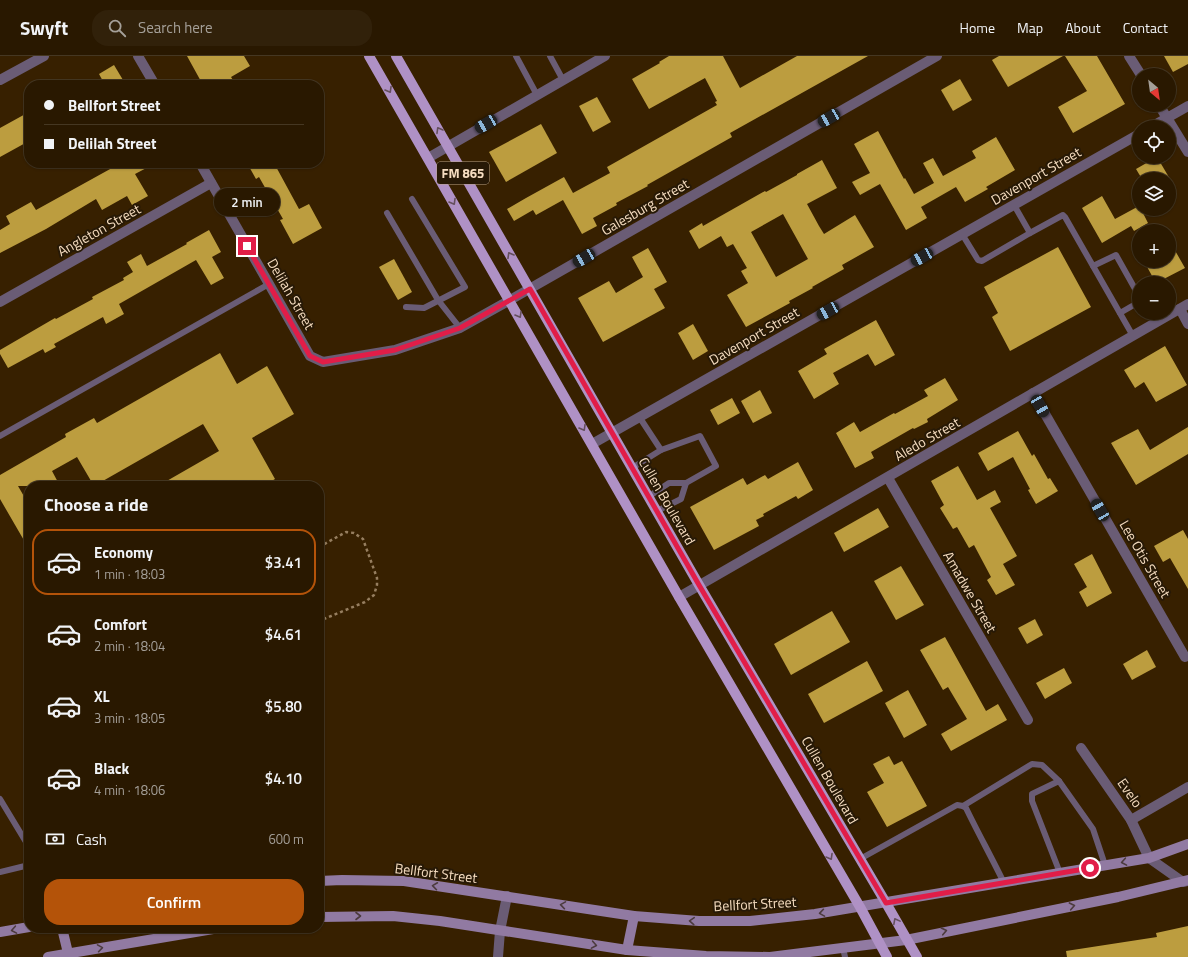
<!DOCTYPE html>
<html lang="en">
<head>
<meta charset="utf-8">
<style>
	body { margin:0; font-family:"Titillium Web",sans-serif; background:#31210a; color:#f1f3f6; height:100vh; display:flex; flex-direction:column; font-size:15px; white-space:nowrap }
	* { box-sizing:border-box; margin:0 }
	p { font-size:13px; color:#a5a099 }
	.icon { flex:none; width:22px; height:22px; fill:none; stroke:currentColor; stroke-width:2; stroke-linecap:round; stroke-linejoin:round }
	.map { position:relative; flex:1; overflow:hidden }
	.sheet { position:absolute; left:24px; top:425px; width:300px; height:452px; display:flex; flex-direction:column; background:#291800; border-radius:16px; box-shadow:0 1px 3px #0004,0 0 0 1px #453722 }
	.sheet>* { flex:none }
	.top-card { position:absolute; left:24px; top:24px; width:300px; height:88px; border-radius:16px; box-shadow:0 1px 3px #0004,0 0 0 1px #453722; display:grid; align-content:center; height:88px; padding:0 20px; background:#291800 }
	.needle { width:26px; rotate:151deg }
	.fabs { position:absolute; left:1132px; top:12px; display:grid; gap:8px }
	.fabs a { display:grid; place-items:center; width:44px; height:44px; border-radius:50%; background:#291800; box-shadow:0 1px 3px #0004,0 0 0 1px #453722; font-size:20px }
	.end { position:absolute; width:18px; height:18px; margin:-9px; border:5px solid #e11d48; background:#fff; box-shadow:0 0 0 2px #fff }
	.from { border-radius:50% }
	.bubble { position:absolute; height:28px; border-radius:14px; background:#291800; box-shadow:0 1px 3px #0004,0 0 0 1px #453722; font-size:13px; font-weight:600; line-height:28px; text-align:center }
	.car { position:absolute; width:12px; height:24px; margin:-12px -6px; border-radius:5px; box-shadow:0 0 3px 1px #0007; background:linear-gradient(#222 24%,#8ab4d8 0 40%,#222 0 76%,#8ab4d8 0 86%,#222 0) }
	.top-card b { display:flex; align-items:center; gap:14px; height:38px; font-size:15px }
	.top-card b+b { border-top:1px solid #453722 }
	.top-card i { width:10px; height:10px; background:#f1f3f6 }
	ul { padding:0; list-style:none }
	li { display:flex; align-items:center; gap:12px; height:66px; margin:0 8px 6px; padding:0 12px; border:2px solid transparent; border-radius:16px }
	li div { flex:1 }
	li b { display:block; font-size:15px }
	li em { font-style:normal; font-weight:600 }
	li.active { border-color:#b45309 }
	li>.icon { width:36px; height:36px; stroke-width:1.5 }
	h2 { padding:0 20px; font-size:18px; line-height:48px }
	.pay { display:flex; align-items:center; gap:10px; height:44px; padding:0 20px; font-size:15px }
	.pay p { margin-inline-start:auto }
	.button { display:flex; gap:8px; margin-top:auto; padding:8px 20px }
	.button a { flex:1; height:46px; border-radius:16px; background:#b45309; color:#fff; font-size:16px; font-weight:600; line-height:46px; text-align:center }
	header { display:flex; align-items:center; gap:24px; box-sizing:border-box; height:56px; padding:0 20px; background:#291800; border-bottom:1px solid #453722 }
	header strong { font-size:19px }
	nav { display:flex; gap:22px; margin-inline-start:auto; font-size:14px }
	.search { width:280px; height:36px; background:#31210a; display:flex; align-items:center; gap:10px; box-sizing:border-box; padding:0 14px; border-radius:16px; color:#a5a099; font-size:15px }
	.map>svg:first-child { display:block }
	.building { fill:#bc9d3f; fill-rule:evenodd }
	.lines { fill:none; stroke-linecap:round; stroke-linejoin:round }
	.path { stroke:#967e5f; stroke-width:2.5; stroke-dasharray:3 3; stroke-linecap:butt }
	.service { stroke:#6a5c75; stroke-width:6 }
	.minor { stroke:#6a5c75; stroke-width:10 }
	.secondary { stroke:#917aa2; stroke-width:10 }
	.primary { stroke:#af91c5; stroke-width:10 }
	.oneway { stroke:#644f5c }
	.oneway2 { stroke:#4c3b3d }
	.route { stroke:#e11d48; stroke-width:5 }
	.labels { text-anchor:middle; stroke-width:4; stroke-linejoin:round; paint-order:stroke }
	.shield { fill:#271906; stroke:#b8a288; stroke-width:1 }
	.shield-label { font-size:13px; font-weight:bold; fill:#f6ddc0 }
	.street-label { font-size:14px; fill:#f6ddc0; stroke:#271906 }
</style>
</head>
<body>
<header>
<strong>Swyft</strong>
<div class="search"><svg class="icon" aria-label="search" viewBox="0 0 24 24"><circle cx="10" cy="10" r="6"/><path d="M15 15l6 6"/></svg>Search here</div>
<nav><a>Home</a><a>Map</a><a>About</a><a>Contact</a></nav>
</header>
<div class="map">
<svg width="1188" height="901" viewBox="0 0 1188 901">
	<rect width="100%" height="100%" fill="#372000"/>
	<!-- building -->
	<g class="building">
		<path d="M187 0H244L250 10 231 21 236 29H203Z"/>
		<path d="M669 0H723L740 32 797 0H868L730 77 732 81 647 129 648 130 616 147 617 149 593 162 597 170 582 178 563 144 536 159 533 154 514 165 507 153 526 142 564 121 573 137 610 117 607 111 717 49 715 46 717 45 705 22 649 53 632 23 660 7 659 6Z"/>
		<path d="M999 0H1063L1008 31 992 4Z"/>
		<path d="M1065 0H1097L1125 48 1073 77 1058 51 1087 35Z"/>
		<path d="M1164 0H1188V8L1173 16Z"/>
		<path d="M114 9 126 29H105L99 18Z"/>
		<path d="M960 23 972 44 953 55 941 34Z"/>
		<path d="M597 41 611 66 593 76 579 50Z"/>
		<path d="M29 56V85L0 101V72Z"/>
		<path d="M541 68 557 97 506 126 489 96Z"/>
		<path d="M878 75 904 123 905 122 914 138 934 127 923 107 933 102 943 120 976 102 972 95 996 81 1015 114 986 131 988 133 965 146 956 131 921 151 927 162 906 174 880 128 860 139 852 126 870 117 854 88Z"/>
		<path d="M1157 101 1170 123H1142L1136 113Z"/>
		<path d="M822 104 837 132 807 148 819 170 824 178 855 159 874 191 842 209 844 213 812 231 813 232 789 245 790 247 746 271 727 239 748 227 741 215 747 212 733 188 727 191 721 180 699 193 689 175 702 167 703 170 765 135 766 136 797 119V118ZM783 158 808 203 776 221 751 176Z"/>
		<path d="M121 107H156L135 118 148 140 132 149 127 140 102 154 96 143 46 173 0 197V174L10 168 6 160 31 146 36 154Z"/>
		<path d="M247 107H274L299 153 309 148 322 172 293 188 280 164 283 163 259 121 256 123Z"/>
		<path d="M1102 140 1115 163 1139 150V153H1141L1148 167 1134 175 1131 170 1102 187 1082 152Z"/>
		<path d="M209 174 221 196 212 201 224 222 211 229 196 204 119 248 124 258 106 268 103 261 54 288 56 291 45 297 43 293 8 312 0 298V294L55 262 56 263 93 243 92 241 124 224 123 222 133 216 127 206 141 198 147 210 187 188 186 187Z"/>
		<path d="M1169 184 1185 212 1156 227 1146 209 1152 205H1169Z"/>
		<path d="M1058 191 1091 251 1010 295 992 261 998 257 984 231Z"/>
		<path d="M648 192 667 226 654 233 665 252 603 286 578 242 609 225 616 237 643 221 632 201Z"/>
		<path d="M394 203 412 236 398 244 379 211Z"/>
		<path d="M876 264 895 299 875 310 868 298 833 317 839 328 814 343 798 315 827 298 824 293Z"/>
		<path d="M693 268 708 295 693 304 678 277Z"/>
		<path d="M1165 290 1187 329 1156 346 1144 326 1135 332 1124 314Z"/>
		<path d="M220 297 237 328 267 310 294 358 252 382 275 423 263 430H158L219 395 203 368 94 430 77 401 52 415 60 430H18L29 449V493L0 443V419L66 381 65 378 94 362 97 367Z"/>
		<path d="M945 322 958 344 927 363 928 366 914 373 913 372 871 396 874 402 855 412 836 377 854 366 860 376 894 357 895 358 928 340 924 334Z"/>
		<path d="M760 334 772 357 753 367 741 345Z"/>
		<path d="M732 342 740 357 718 369 710 354Z"/>
		<path d="M1188 371V398L1136 429 1111 387 1138 373 1150 394Z"/>
		<path d="M1018 375 1032 400 1034 398 1048 423 1050 422 1058 435 1036 448 1028 434 1030 433 1013 401 988 415 978 397Z"/>
		<path d="M798 406 813 434 798 443 796 440 763 458 764 460 756 464 759 470 714 494 690 451 743 422 747 429 765 419 768 423Z"/>
		<path d="M958 410 977 444 995 434 1001 446 990 452 1017 500 1003 508 1015 529 996 539 987 524 991 521 974 489 969 492 957 471 953 473 940 452 944 449 931 425Z"/>
		<path d="M878 452 889 471 844 496 834 477Z"/>
		<path d="M1183 474 1188 483V533L1170 502 1163 506 1154 490Z"/>
		<path d="M1092 498 1112 537 1087 551 1079 536 1087 531 1074 508Z"/>
		<path d="M901 510 924 549 896 564 874 525Z"/>
		<path d="M832 555 850 586 791 619 774 588Z"/>
		<path d="M1035 563 1043 579 1027 588 1018 572Z"/>
		<path d="M945 581 986 655 998 648 1007 664 951 695 941 678 967 663 948 631 943 634 920 594Z"/>
		<path d="M1147 594 1156 611 1132 624 1123 608Z"/>
		<path d="M867 605 883 635 824 667 808 638Z"/>
		<path d="M1064 612 1072 627 1045 643 1036 627Z"/>
		<path d="M908 634 927 669 904 682 885 647Z"/>
		<path d="M889 700 894 709 902 705 927 750 887 771 867 736 884 727 873 708Z"/>
		<path d="M1188 870V901H1067L1066 895 1157 881 1156 877Z"/>
	</g>
	<g class="lines">
		<!-- path -->
		<path class="path" d="M319 491 346 476 354 477 363 483 377 522V529L374 539 365 546 319 565"/>
		<!-- service -->
		<g class="service">
			<path d="M516 0 537 39"/>
			<path d="M550 0 563 24"/>
			<path d="M387 157 438 244 460 272"/>
			<path d="M1030 177 1063 159 1065 161 1133 280"/>
			<path d="M962 178 978 204 982 205 1030 177 1014 149"/>
			<path d="M1093 210 1116 199 1139 240"/>
			<path d="M406 251 424 252 465 231 412 143"/>
			<path d="M1120 257 1139 246"/>
			<path d="M0 380 269 228"/>
			<path d="M632 412 661 394 640 362"/>
			<path d="M648 441 669 427H686L716 410 700 380 661 394"/>
			<path d="M657 455 681 443 686 427"/>
			<path d="M0 743 29 791"/>
			<path d="M963 750 1032 708 1042 709 1059 725"/>
			<path d="M860 803 957 749 963 750 966 752C978 777 992 802 1004 827"/>
			<path d="M0 816 29 809"/>
			<path d="M1060 817 1032 745V738L1059 725 1093 773 1105 809"/>
			<path d="M843 892 845 901"/>
		</g>
		<!-- minor -->
		<g class="minor">
			<path d="M138 0 155 29"/>
			<path d="M1129 0 1141 19"/>
			<path d="M0 24 44 0"/>
			<path d="M1159 49 1188 96"/>
			<path d="M1151 71 1188 50"/>
			<path d="M428 102 605 0"/>
			<path d="M200 107 310 300 323 306 395 294 460 272 510 244 937 0"/>
			<path d="M0 246 211 127"/>
			<path d="M1180 253 1188 268"/>
			<path d="M1033 337 1185 601"/>
			<path d="M592 388 1139 78"/>
			<path d="M888 422 1028 664"/>
			<path d="M679 541 1188 248"/>
			<path d="M1081 692 1131 764 1149 802 1183 826 1188 825"/>
			<path d="M1131 764 1188 731"/>
			<path d="M498 901 500 875 507 840"/>
		</g>
		<!-- secondary -->
		<g class="secondary">
			<path d="M319 825 342 824 404 825 634 860 699 865H750L815 858 1149 802 1188 788"/>
			<path d="M319 861 393 860 440 865 627 894 706 900 770 901 906 884 1118 841 1188 824"/>
			<path d="M62 872 68 897"/>
			<path d="M0 876 29 871"/>
			<path d="M627 894 634 860"/>
			<path d="M48 901 219 872"/>
		</g>
		<!-- primary -->
		<g class="primary">
			<path d="M369 0 679 541 860 851 887 901"/>
			<path d="M396 0 699 529 886 847 917 901"/>
		</g>
	</g>
	<!-- one-way arrows -->
	<defs><path id="oneway-chevron" d="M-2-3.5L2.5 0L-2 3.5" fill="none" stroke-width="1.6" stroke-linecap="round" stroke-linejoin="round"/></defs>
	<g class="oneway">
		<use href="#oneway-chevron" transform="translate(389 34) rotate(60)"/>
		<use href="#oneway-chevron" transform="translate(439 74) rotate(-120)"/>
		<use href="#oneway-chevron" transform="translate(453 146) rotate(60)"/>
		<use href="#oneway-chevron" transform="translate(510 199) rotate(-120)"/>
		<use href="#oneway-chevron" transform="translate(519 259) rotate(60)"/>
		<use href="#oneway-chevron" transform="translate(583 372) rotate(60)"/>
		<use href="#oneway-chevron" transform="translate(830 801) rotate(60)"/>
		<use href="#oneway-chevron" transform="translate(896 865) rotate(-118)"/>
	</g>
	<g class="oneway2">
		<use href="#oneway-chevron" transform="translate(1124 806) rotate(170)"/>
		<use href="#oneway-chevron" transform="translate(435 830) rotate(-172)"/>
		<use href="#oneway-chevron" transform="translate(563 849) rotate(-171)"/>
		<use href="#oneway-chevron" transform="translate(1072 850) rotate(-11)"/>
		<use href="#oneway-chevron" transform="translate(822 857) rotate(171)"/>
		<use href="#oneway-chevron" transform="translate(358 860)"/>
		<use href="#oneway-chevron" transform="translate(692 865) rotate(-176)"/>
		<use href="#oneway-chevron" transform="translate(14 874) rotate(170)"/>
		<use href="#oneway-chevron" transform="translate(944 875) rotate(-12)"/>
		<use href="#oneway-chevron" transform="translate(594 889) rotate(10)"/>
		<use href="#oneway-chevron" transform="translate(100 892) rotate(-9)"/>
	</g>
	<g class="lines">
		<!-- route -->
		<path class="route" d="M247 190 310 300 323 306 395 294 460 272 530 233 699 529 886 847 1090 812"/>
	</g>
	<g class="labels">
		<!-- shield labels -->
		<rect class="shield" x="437" y="106" width="52" height="22" rx="3"/>
		<g class="shield-label">
			<text x="463" y="122">FM 865</text>
		</g>
		<!-- street labels -->
		<g class="street-label">
			<text transform="translate(1036 120) rotate(-30)" y="5">Davenport Street</text>
			<text transform="translate(645 151) rotate(-30)" y="5">Galesburg Street</text>
			<text transform="translate(99 174) rotate(-29)" y="5">Angleton Street</text>
			<text transform="translate(291 238) rotate(60)" y="5">Delilah Street</text>
			<text transform="translate(754 280) rotate(-30)" y="5">Davenport Street</text>
			<text transform="translate(927 383) rotate(-30)" y="5">Aledo Street</text>
			<text transform="translate(667 445) rotate(60)" y="5">Cullen Boulevard</text>
			<text transform="translate(1145 503) rotate(60)" y="5">Lee Otis Street</text>
			<text transform="translate(970 536) rotate(60)" y="5">Amadwe Street</text>
			<text transform="translate(830 724) rotate(60)" y="5">Cullen Boulevard</text>
			<text transform="translate(1130 737) rotate(55)" y="5">Evelo</text>
			<text transform="translate(436 817) rotate(7)" y="5">Bellfort Street</text>
			<text transform="translate(755 848) rotate(-3)" y="5">Bellfort Street</text>
		</g>
	</g>
</svg>
<div class="fabs">
<a><svg class="needle" viewBox="-14 -14 28 28"><path d="M0-13l5 13h-10z" fill="#e53935"/><path d="M0 13l5-13h-10z" fill="#a5a099"/></svg></a>
<a><svg class="icon" aria-label="locate" viewBox="0 0 24 24"><circle cx="12" cy="12" r="6"/><path d="M12 2v4M12 18v4M2 12h4M18 12h4"/></svg></a>
<a><svg class="icon" aria-label="layers" viewBox="0 0 24 24"><path d="M12 4l9 5-9 5-9-5zM3 14l9 5 9-5"/></svg></a>
<a>+</a>
<a>−</a>
</div>
<i class="end from" style="left:1090px;top:812px"></i>
<i class="end" style="left:247px;top:190px"></i>
<div class="bubble" style="left:214px;top:132px;width:66px">2 min</div>
<i class="car" style="left:829px;top:62px;rotate:240deg"></i>
<i class="car" style="left:486px;top:68px;rotate:240deg"></i>
<i class="car" style="left:922px;top:201px;rotate:241deg"></i>
<i class="car" style="left:584px;top:202px;rotate:240deg"></i>
<i class="car" style="left:828px;top:255px;rotate:241deg"></i>
<i class="car" style="left:1040px;top:350px;rotate:150deg"></i>
<i class="car" style="left:1100px;top:454px;rotate:330deg"></i>
<div class="top-card">
<b><i class="from"></i>Bellfort Street</b>
<b><i></i>Delilah Street</b>
</div>
<section class="sheet">
<h2>Choose a ride</h2>
<ul>
<li class="active"><svg class="icon" aria-label="car" viewBox="0 0 24 24"><path d="M5 17H2v-5l4-1 3-4h7l3 4 3 1v5h-3M9 17h6M6 11h13"/><circle cx="7" cy="17" r="2"/><circle cx="17" cy="17" r="2"/></svg><div><b>Economy</b><p>1 min · 18:03</p></div><em>$3.41</em></li>
<li><svg class="icon" aria-label="car" viewBox="0 0 24 24"><path d="M5 17H2v-5l4-1 3-4h7l3 4 3 1v5h-3M9 17h6M6 11h13"/><circle cx="7" cy="17" r="2"/><circle cx="17" cy="17" r="2"/></svg><div><b>Comfort</b><p>2 min · 18:04</p></div><em>$4.61</em></li>
<li><svg class="icon" aria-label="car" viewBox="0 0 24 24"><path d="M5 17H2v-5l4-1 3-4h7l3 4 3 1v5h-3M9 17h6M6 11h13"/><circle cx="7" cy="17" r="2"/><circle cx="17" cy="17" r="2"/></svg><div><b>XL</b><p>3 min · 18:05</p></div><em>$5.80</em></li>
<li><svg class="icon" aria-label="car" viewBox="0 0 24 24"><path d="M5 17H2v-5l4-1 3-4h7l3 4 3 1v5h-3M9 17h6M6 11h13"/><circle cx="7" cy="17" r="2"/><circle cx="17" cy="17" r="2"/></svg><div><b>Black</b><p>4 min · 18:06</p></div><em>$4.10</em></li>
</ul>
<div class="pay"><svg class="icon" aria-label="cash" viewBox="0 0 24 24"><path d="M3 7h18v10H3z"/><circle cx="12" cy="12" r="2"/></svg>Cash<p>600 m</p></div>
<div class="button"><a>Confirm</a></div>
</section>
</div>
</body>
</html>
